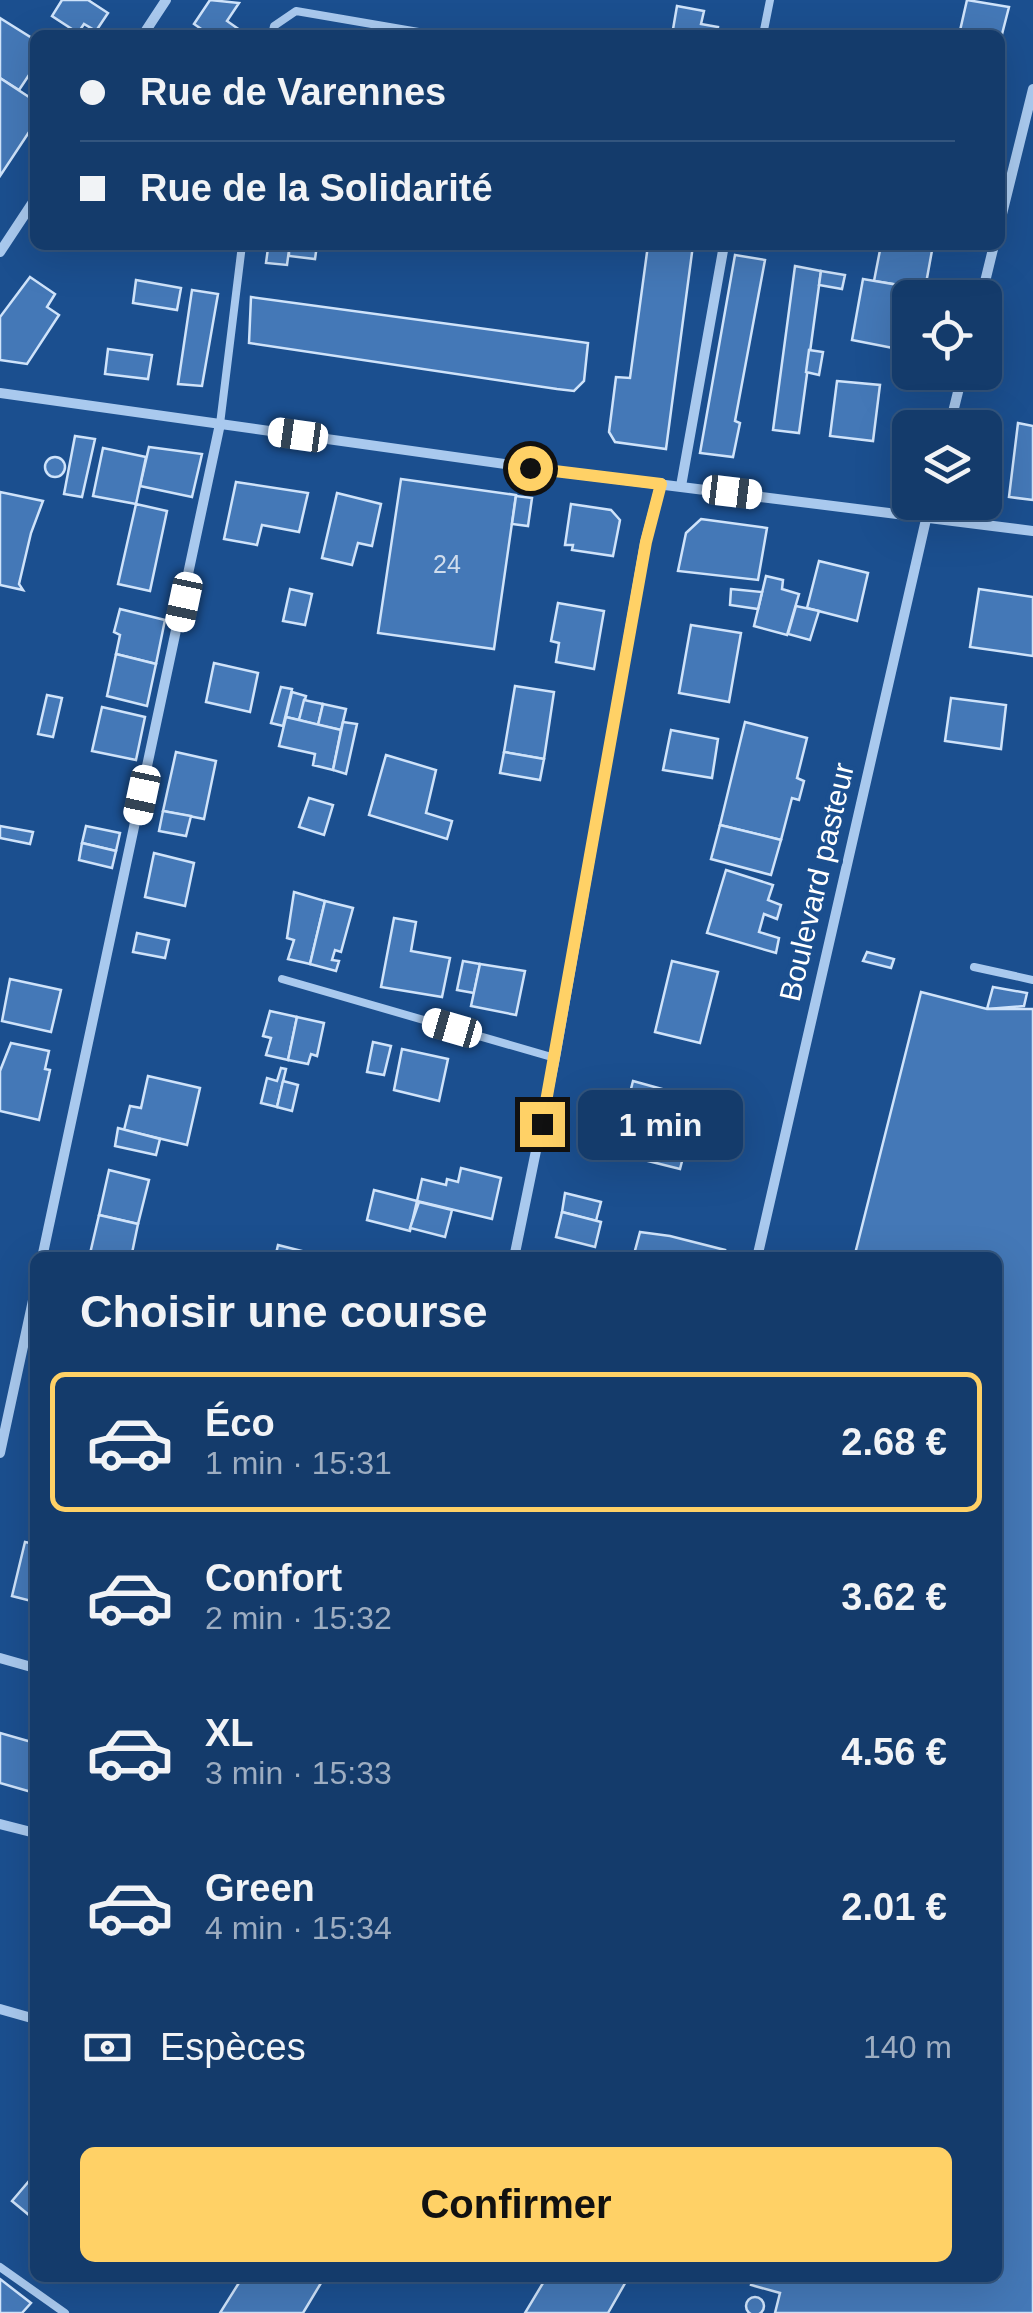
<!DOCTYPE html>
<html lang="fr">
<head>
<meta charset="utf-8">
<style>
	body { margin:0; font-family:Helvetica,sans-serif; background:#1d4271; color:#f1f3f6; height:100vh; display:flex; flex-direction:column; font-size:38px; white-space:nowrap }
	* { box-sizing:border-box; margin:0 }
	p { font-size:32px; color:#9dadc1 }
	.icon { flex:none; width:55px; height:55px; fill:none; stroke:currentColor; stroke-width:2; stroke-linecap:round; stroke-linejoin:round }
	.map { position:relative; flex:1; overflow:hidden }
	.side { position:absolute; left:30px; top:1252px; width:972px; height:1030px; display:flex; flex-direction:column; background:#143b6b; border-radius:15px; box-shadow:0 10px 40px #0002,0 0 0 2px #33557e }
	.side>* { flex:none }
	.banner { position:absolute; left:30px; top:30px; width:975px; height:220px; border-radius:15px; box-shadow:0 10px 40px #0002,0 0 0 2px #33557e; display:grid; align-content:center; height:220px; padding:0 50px; background:#143b6b }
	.tools { position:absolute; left:892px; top:280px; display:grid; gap:20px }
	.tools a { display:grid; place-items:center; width:110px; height:110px; border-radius:15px; background:#143b6b; box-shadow:0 10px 40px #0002,0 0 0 2px #33557e; font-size:50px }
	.end { position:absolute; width:45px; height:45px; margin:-22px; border:12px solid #ffd166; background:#111; box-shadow:0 0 0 5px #111 }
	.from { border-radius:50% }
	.bubble { position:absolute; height:70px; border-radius:15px; background:#143b6b; box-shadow:0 10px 40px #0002,0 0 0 2px #33557e; font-size:32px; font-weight:700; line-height:70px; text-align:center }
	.car { position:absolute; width:30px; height:60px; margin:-30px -15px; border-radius:12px; box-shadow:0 0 8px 2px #0007; background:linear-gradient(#fff 24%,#345 0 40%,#fff 0 76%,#345 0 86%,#fff 0) }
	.banner b { display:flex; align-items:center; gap:35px; height:95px; font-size:38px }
	.banner b+b { border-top:2px solid #33557e }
	.banner i { width:25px; height:25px; background:#f1f3f6 }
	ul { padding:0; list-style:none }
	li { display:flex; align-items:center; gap:30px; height:140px; margin:0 20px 15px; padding:0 30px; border:5px solid transparent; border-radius:15px }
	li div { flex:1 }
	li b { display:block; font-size:38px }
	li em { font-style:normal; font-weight:700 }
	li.current { border-color:#ffd166 }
	li>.icon { width:90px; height:90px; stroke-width:1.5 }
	h2 { padding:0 50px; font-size:45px; line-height:120px }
	.pay { display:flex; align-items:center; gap:25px; height:110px; padding:0 50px; font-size:38px }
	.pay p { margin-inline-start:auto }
	.action { display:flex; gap:20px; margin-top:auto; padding:20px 50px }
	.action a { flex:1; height:115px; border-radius:15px; background:#ffd166; color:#111; font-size:40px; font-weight:700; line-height:115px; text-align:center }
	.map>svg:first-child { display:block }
	.building { fill:#4478b7; stroke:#cfe3fa; stroke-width:2.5 }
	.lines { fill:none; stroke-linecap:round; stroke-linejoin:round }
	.service { stroke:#a9c9ee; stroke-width:8 }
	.minor { stroke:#a9c9ee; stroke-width:10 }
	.route { stroke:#ffd166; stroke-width:12 }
	.labels { text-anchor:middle; stroke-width:9; stroke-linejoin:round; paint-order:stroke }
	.number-label { font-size:25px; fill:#d0dded }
	.street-label { font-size:30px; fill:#fff; stroke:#1b4f8f }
</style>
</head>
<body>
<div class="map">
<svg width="1033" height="2313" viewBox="0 0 1033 2313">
	<rect width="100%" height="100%" fill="#1b4f8f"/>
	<!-- building -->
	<g class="building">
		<path d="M62 0H88L108 13 96 31 84 24 78 33 52 16Z"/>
		<path d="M210 0 239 3 227 21 247 35H210L194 24Z"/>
		<path d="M967 0 1009 7 1000 42V35H959Z"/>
		<path d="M677 6 704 11 701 24 718 27 717 35H672Z"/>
		<path d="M0 18 35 40V66L19 90 0 78Z"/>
		<path d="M0 78 35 101V123L0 176Z"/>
		<path d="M273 245H317L315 259 289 256V250Z"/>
		<path d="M648 245H693L666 449 615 442 609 432 616 377 630 378Z"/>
		<path d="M881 245H933L925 289 874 281Z"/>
		<path d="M268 248 289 250 287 265 266 263Z"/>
		<path d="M735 255 765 260 735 421 740 423 733 457 700 453Z"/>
		<path d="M795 266 821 271 799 433 773 430Z"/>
		<path d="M821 271 845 275 842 289 819 285Z"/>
		<path d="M30 277 55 294 47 307 59 315 27 364 0 360V317Z"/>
		<path d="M863 279 910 287 898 349 852 340Z"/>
		<path d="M136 280 181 288 177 310 133 303Z"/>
		<path d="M192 290 218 294 202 386 178 384Z"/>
		<path d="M251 297 588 343 584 381 574 391 557 389 249 343Z"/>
		<path d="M108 349 152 355 148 379 105 374Z"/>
		<path d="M809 350 823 352 819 375 806 372Z"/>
		<path d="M837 381 880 385 873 441 830 436Z"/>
		<path d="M1018 423 1033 426V500L1009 497Z"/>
		<path d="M75 436 95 439 82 497 64 494Z"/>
		<path d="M149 447 202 454 192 497 140 486Z"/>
		<path d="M103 448 146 457 136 504 93 496Z"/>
		<circle cx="55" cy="467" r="10"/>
		<path d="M401 479 516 495 494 649 378 633Z"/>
		<path d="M236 482 308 493 299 532 262 525 257 545 224 539Z"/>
		<path d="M0 492 43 501 31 533 19 584 23 590 0 585Z"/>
		<path d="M337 493 381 504 372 546 358 543 352 565 322 558Z"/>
		<path d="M516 496 532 498 528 526 512 524Z"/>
		<path d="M136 504 167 511 150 591 118 584Z"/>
		<path d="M571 504 611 510 620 520 613 556 572 550 573 545H565Z"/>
		<path d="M701 519 767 528 758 580 678 571 686 533Z"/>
		<path d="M819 561 868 573 857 621 807 608Z"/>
		<path d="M766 576 783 580 782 589 799 594 787 635 754 626Z"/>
		<path d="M290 589 312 594 305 625 283 621Z"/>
		<path d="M731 589 762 592 758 609 730 605Z"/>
		<path d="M979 589 1033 597V656L970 647Z"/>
		<path d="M558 603 604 611 594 669 556 662 559 643 551 641Z"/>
		<path d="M796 606 819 611 810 640 788 634Z"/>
		<path d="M120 609 165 620 156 664 116 654 120 635 114 632Z"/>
		<path d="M691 625 741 633 729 702 679 693Z"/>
		<path d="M116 654 156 664 147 706 107 696Z"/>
		<path d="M214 663 258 673 250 712 206 702Z"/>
		<path d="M515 686 554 692 544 759 504 752Z"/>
		<path d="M281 687 292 689 283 726 271 723Z"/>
		<path d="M292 692 306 696 299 720 286 717Z"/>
		<path d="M47 695 62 698 53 737 38 734Z"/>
		<path d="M951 698 1006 705 1001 749 945 741Z"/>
		<path d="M304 700 323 704 318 725 299 720Z"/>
		<path d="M323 704 346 709 341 730 318 725Z"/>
		<path d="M102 707 145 717 136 760 92 751Z"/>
		<path d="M286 717 341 730 333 770 313 765 315 754 279 746Z"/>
		<path d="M343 722 357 724 346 774 333 770Z"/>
		<path d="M745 722 807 738 797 778 804 781 799 800 792 798 781 840 720 825Z"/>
		<path d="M671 730 718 739 712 778 663 770Z"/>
		<path d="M176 752 216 761 204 819 163 811Z"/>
		<path d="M504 752 544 759 540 780 500 773Z"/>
		<path d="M386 755 436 770 426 813 452 821 447 839 369 815Z"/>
		<path d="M309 798 333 805 324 835 299 827Z"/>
		<path d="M163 811 191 816 186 836 159 831Z"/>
		<path d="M720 825 781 840 771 875 711 859Z"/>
		<path d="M0 826 33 832 30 844 0 838Z"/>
		<path d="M86 826 120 833 116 851 82 843Z"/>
		<path d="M82 843 116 851 112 868 79 860Z"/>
		<path d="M154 853 194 863 185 906 145 897Z"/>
		<path d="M726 870 773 885 768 900 781 905 777 919 764 914 759 932 779 938 776 953 707 933Z"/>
		<path d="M294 892 325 901 310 964 288 959 294 940 287 938Z"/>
		<path d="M325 901 353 908 341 952 335 950 332 960 339 961 336 971 310 964Z"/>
		<path d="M394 918 416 922 411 951 450 958 442 997 381 987Z"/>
		<path d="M137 933 169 940 165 958 133 952Z"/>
		<path d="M867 952 894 959 891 968 863 961Z"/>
		<path d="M463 961 480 964 474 993 457 990Z"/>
		<path d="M672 961 718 972 700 1043 655 1032Z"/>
		<path d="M480 964 525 971 516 1015 471 1006Z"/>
		<path d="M10 979 61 990 51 1032 2 1021Z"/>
		<path d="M993 987 1027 993 1024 1006 987 1009Z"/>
		<path d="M921 992 987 1009H1033V2313H775L780 2293 751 2285 753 2278H998V1258H854Z"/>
		<path d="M270 1011 297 1017 288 1060 266 1055 271 1038 263 1036Z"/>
		<path d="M297 1017 324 1023 317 1056 311 1054 308 1064 288 1060Z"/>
		<path d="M373 1042 391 1046 384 1075 367 1072Z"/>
		<path d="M11 1043 49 1051 45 1069 50 1070 39 1120 0 1111V1071Z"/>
		<path d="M402 1049 448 1059 439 1101 394 1090Z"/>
		<path d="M281 1068 286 1069 277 1107 261 1103 267 1078 277 1081Z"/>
		<path d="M148 1076 200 1088 187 1145 124 1130 130 1106 141 1108Z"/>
		<path d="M283 1081 298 1085 292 1111 277 1107Z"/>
		<path d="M633 1081 698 1099 680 1169 624 1155 629 1134 620 1132Z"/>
		<path d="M118 1128 160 1139 156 1155 115 1146Z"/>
		<path d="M461 1168 501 1178 492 1219 417 1201 422 1179 446 1185 447 1179 458 1182Z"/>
		<path d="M109 1170 149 1180 138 1224 99 1215Z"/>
		<path d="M374 1190 417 1201 410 1231 367 1220Z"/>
		<path d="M565 1193 601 1202 596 1221 562 1212Z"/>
		<path d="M419 1202 452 1210 445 1237 410 1228Z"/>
		<path d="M562 1212 601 1222 595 1247 556 1237Z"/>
		<path d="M99 1215 138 1224 131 1258H89Z"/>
		<path d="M640 1232 670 1236 725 1250 723 1258H633Z"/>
		<path d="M278 1245 322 1256 321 1258H275Z"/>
		<path d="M25 1542 35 1544V1602L12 1596Z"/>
		<path d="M0 1733 35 1743V1793L0 1783Z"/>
		<path d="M35 2174V2220L12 2201Z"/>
		<path d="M242 2278H324L303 2313H220Z"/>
		<path d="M546 2278H628L608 2313H525Z"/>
		<path d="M0 2279 31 2303 22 2313H0Z"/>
		<circle cx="755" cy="2306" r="9"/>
	</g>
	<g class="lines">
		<!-- service -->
		<g class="service">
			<path d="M272 35 274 26 296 11 436 35"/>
			<path d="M763 35 770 0"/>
			<path d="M220 424 242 245"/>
			<path d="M974 967 1033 980"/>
			<path d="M282 979 555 1058"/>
			<path d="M0 2267 65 2313"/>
		</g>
		<!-- minor -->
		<g class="minor">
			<path d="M143 35 166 0"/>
			<path d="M1000 222 1033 89"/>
			<path d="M0 252 35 199"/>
			<path d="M981 298 994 245"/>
			<path d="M0 393 569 473 1033 531"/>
			<path d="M949 428 963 372"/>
			<path d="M681 486 724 245"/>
			<path d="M42 1258 220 424"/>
			<path d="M514 1258 555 1058 645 543 661 483"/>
			<path d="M757 1258 930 502"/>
			<path d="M0 1453 35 1291"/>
			<path d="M0 1658 35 1668"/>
			<path d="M0 1824 35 1833"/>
			<path d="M0 2009 35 2019"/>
		</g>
	</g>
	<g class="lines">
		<!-- route -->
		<path class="route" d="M530 468 661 484 646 542 542 1124"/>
	</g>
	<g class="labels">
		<!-- number labels -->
		<g class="number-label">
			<text x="447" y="573">24</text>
		</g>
		<!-- street labels -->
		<g class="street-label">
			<text transform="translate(817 882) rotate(-77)" y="10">Boulevard pasteur</text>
		</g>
	</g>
</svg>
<div class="tools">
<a><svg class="icon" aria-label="locate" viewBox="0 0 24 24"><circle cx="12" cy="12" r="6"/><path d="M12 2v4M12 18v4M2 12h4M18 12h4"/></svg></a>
<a><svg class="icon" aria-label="layers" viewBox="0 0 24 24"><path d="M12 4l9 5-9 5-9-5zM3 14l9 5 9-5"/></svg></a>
</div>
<i class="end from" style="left:530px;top:468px"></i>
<i class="end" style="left:542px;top:1124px"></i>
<div class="bubble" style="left:578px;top:1090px;width:165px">1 min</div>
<i class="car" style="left:298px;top:435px;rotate:278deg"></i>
<i class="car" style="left:732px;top:492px;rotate:97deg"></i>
<i class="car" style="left:184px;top:602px;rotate:192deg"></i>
<i class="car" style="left:142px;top:795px;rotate:192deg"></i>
<i class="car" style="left:452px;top:1028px;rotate:286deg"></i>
<div class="banner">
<b><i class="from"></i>Rue de Varennes</b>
<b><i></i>Rue de la Solidarité</b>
</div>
<section class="side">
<h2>Choisir une course</h2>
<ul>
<li class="current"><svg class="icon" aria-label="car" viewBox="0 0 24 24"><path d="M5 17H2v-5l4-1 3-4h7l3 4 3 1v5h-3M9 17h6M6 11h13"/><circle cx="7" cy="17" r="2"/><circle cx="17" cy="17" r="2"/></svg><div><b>Éco</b><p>1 min · 15:31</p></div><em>2.68 €</em></li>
<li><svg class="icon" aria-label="car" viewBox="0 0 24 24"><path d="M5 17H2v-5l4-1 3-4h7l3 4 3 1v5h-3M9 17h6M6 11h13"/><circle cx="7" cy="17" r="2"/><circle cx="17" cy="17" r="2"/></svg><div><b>Confort</b><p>2 min · 15:32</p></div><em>3.62 €</em></li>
<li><svg class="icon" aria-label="car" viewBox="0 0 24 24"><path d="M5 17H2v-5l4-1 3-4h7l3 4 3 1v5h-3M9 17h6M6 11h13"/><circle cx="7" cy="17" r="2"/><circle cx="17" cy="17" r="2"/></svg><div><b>XL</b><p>3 min · 15:33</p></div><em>4.56 €</em></li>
<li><svg class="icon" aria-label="car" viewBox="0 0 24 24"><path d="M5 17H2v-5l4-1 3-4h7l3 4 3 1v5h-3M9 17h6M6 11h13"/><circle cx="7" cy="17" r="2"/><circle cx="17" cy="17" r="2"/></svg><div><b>Green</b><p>4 min · 15:34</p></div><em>2.01 €</em></li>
</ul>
<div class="pay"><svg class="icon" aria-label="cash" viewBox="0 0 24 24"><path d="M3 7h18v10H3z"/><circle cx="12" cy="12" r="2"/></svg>Espèces<p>140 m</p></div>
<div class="action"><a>Confirmer</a></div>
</section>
</div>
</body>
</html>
